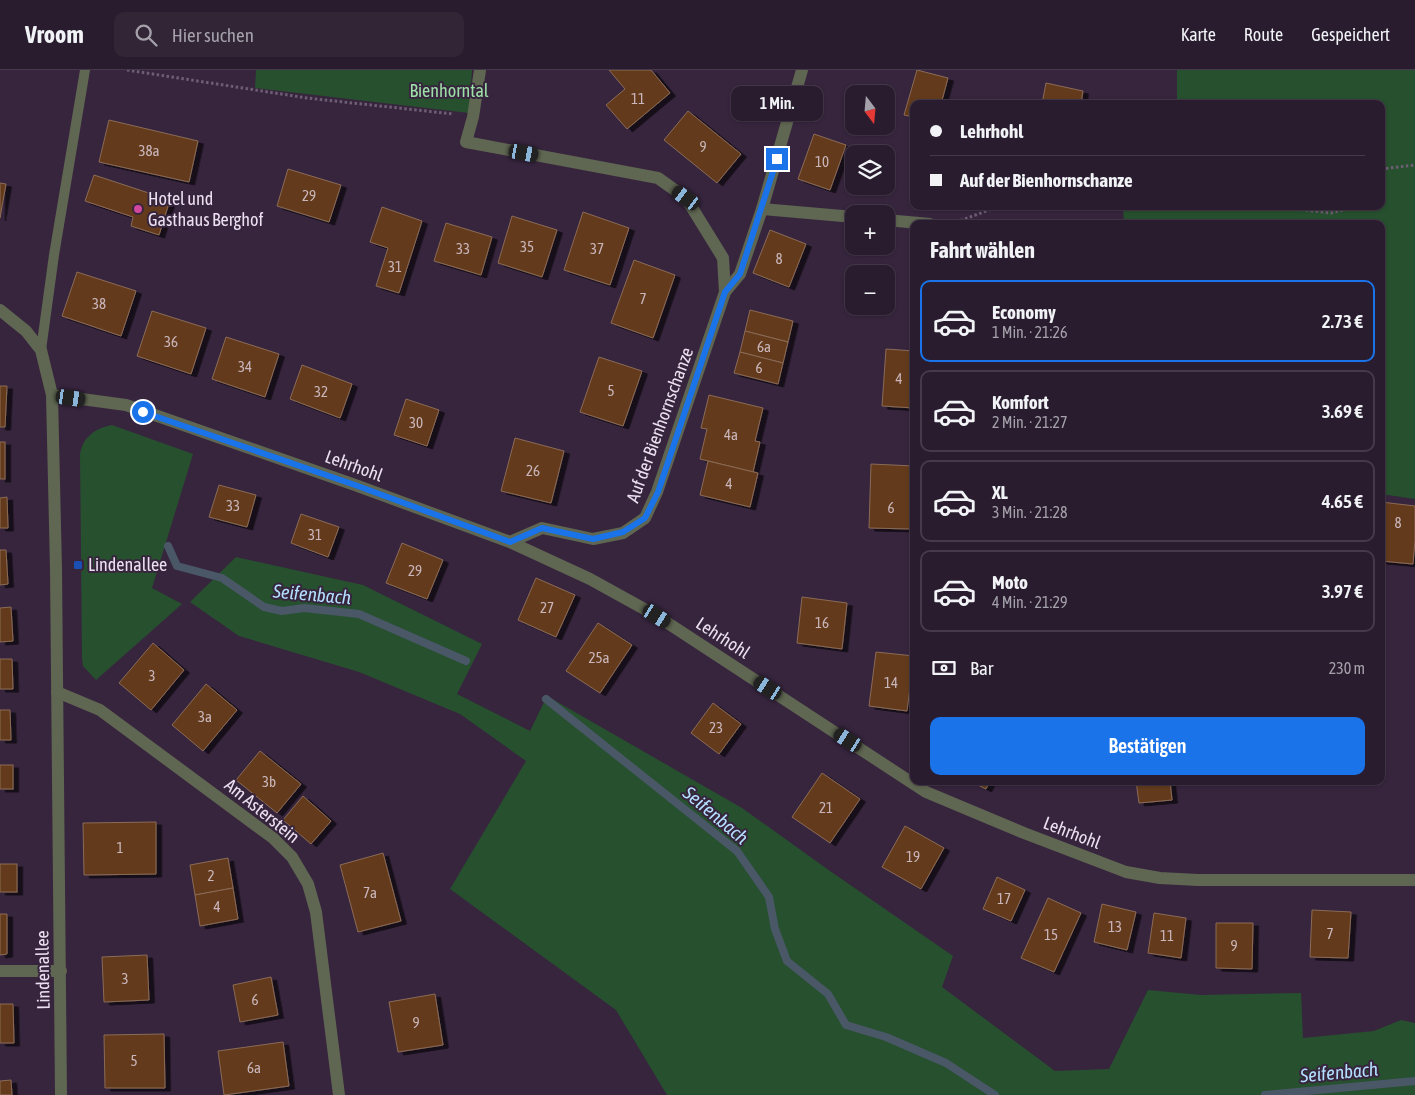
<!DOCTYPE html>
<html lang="de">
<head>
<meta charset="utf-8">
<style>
	body { margin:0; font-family:"Asap Condensed",sans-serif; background:#312536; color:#f1f3f6; height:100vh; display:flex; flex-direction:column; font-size:19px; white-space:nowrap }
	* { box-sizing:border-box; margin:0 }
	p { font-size:16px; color:#a5a1aa }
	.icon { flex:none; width:28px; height:28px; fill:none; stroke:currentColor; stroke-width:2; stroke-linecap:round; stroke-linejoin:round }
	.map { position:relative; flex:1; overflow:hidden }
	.details { position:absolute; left:910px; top:150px; width:475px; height:565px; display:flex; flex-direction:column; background:#291c2e; border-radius:10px; box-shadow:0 1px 4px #0004,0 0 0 1px #453a4a }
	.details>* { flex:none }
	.hud { position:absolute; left:910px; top:30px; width:475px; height:110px; border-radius:10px; box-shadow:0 1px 4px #0004,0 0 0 1px #453a4a; display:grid; align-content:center; height:110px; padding:0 20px; background:#291c2e }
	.needle { width:32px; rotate:164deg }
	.fabs { position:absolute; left:845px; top:15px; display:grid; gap:10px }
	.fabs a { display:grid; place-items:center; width:50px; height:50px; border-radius:10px; background:#291c2e; box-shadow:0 1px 4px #0004,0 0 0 1px #453a4a; font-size:25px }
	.end { position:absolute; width:22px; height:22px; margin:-11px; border:6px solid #1a73e8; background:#fff; box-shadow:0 0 0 2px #fff }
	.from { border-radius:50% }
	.bubble { position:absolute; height:35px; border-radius:10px; background:#291c2e; box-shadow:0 1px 4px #0004,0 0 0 1px #453a4a; font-size:16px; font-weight:600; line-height:35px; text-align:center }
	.car { position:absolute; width:15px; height:30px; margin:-15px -8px; border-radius:6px; box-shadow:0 0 4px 1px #0007; background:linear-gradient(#222 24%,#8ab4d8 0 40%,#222 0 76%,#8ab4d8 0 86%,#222 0) }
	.hud b { display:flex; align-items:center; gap:18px; height:48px; font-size:19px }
	.hud b+b { border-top:1px solid #453a4a }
	.hud i { width:12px; height:12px; background:#f1f3f6 }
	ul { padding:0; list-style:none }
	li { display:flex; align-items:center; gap:15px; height:82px; margin:0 10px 8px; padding:0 10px; border:2px solid #453a4a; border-radius:10px }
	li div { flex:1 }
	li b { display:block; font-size:19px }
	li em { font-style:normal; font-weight:600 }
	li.on { border-color:#1a73e8 }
	li>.icon { width:45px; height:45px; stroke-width:1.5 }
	h2 { padding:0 20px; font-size:22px; line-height:60px }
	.pay { display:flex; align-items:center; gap:12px; height:55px; padding:0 20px; font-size:19px }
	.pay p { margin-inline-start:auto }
	.action { display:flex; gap:10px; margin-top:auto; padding:10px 20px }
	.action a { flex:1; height:58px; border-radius:10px; background:#1a73e8; color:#fff; font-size:20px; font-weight:600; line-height:58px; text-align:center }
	header { display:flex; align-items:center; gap:30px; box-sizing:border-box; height:70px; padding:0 25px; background:#291c2e; border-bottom:1px solid #453a4a }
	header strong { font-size:24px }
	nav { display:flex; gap:28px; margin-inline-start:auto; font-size:18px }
	.search { width:350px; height:45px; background:#312536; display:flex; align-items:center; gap:12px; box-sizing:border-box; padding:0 18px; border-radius:10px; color:#a5a1aa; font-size:19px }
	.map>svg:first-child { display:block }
	.green { fill:#27502f }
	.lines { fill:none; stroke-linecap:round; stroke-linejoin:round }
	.stream { stroke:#495767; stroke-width:8 }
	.building { fill:#643a1b; stroke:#8a6b57; filter:url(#shadow) }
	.path { stroke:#6e5e74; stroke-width:3; stroke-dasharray:2.5 2.5; stroke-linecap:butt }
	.service { stroke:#5f6651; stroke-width:10 }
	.minor { stroke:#5f6651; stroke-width:12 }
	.route { stroke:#1a73e8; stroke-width:6 }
	.hotel-dot { fill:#d1479c; stroke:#37253e; stroke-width:2 }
	.transit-dot { fill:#1a4fb4; stroke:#37253e; stroke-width:2 }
	.labels { text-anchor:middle; stroke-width:4; stroke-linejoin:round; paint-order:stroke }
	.number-label { font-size:15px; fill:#cab6bb }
	.park-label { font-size:18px; fill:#9de0a7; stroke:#37253e }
	.poi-label { font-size:18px; fill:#ece0f0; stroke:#37253e; text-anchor:start }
	.street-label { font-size:18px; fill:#ece0f0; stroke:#37253e }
	.water-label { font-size:19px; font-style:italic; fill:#b4dfff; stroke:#37253e }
</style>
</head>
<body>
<header>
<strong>Vroom</strong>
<div class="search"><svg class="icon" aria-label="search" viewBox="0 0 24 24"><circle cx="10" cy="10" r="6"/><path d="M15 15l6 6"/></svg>Hier suchen</div>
<nav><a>Karte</a><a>Route</a><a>Gespeichert</a></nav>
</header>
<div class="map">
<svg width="1415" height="1025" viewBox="0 0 1415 1025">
	<defs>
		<filter id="shadow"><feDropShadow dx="5.5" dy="3" stdDeviation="0" flood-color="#0009"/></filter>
	</defs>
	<rect width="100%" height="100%" fill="#37253e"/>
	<!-- green -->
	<g class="green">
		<path d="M256 0H472L469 43 255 18Z"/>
		<path d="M1177 0H1415V429L1381 424V154H1124L1123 136H1381V34H1177Z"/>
		<path d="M112 355 193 384 152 518 182 534 96 610 83 596 82 588 80 385C82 368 95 358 112 355Z"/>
		<path d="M236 487 363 515 482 574 457 624 530 661 547 626 742 738 830 801 953 886 942 917 1055 1001 1109 999 1148 920 1201 925 1301 923 1303 968 1374 961 1401 950 1415 953V1025H667L616 940 450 819 526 691 460 644 359 602 239 566 190 532Z"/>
	</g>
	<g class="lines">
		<!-- stream -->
		<g class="stream">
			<path d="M168 476 177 496 222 508 264 537 282 541 304 538 359 544 466 591"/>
			<path d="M546 629 737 781 769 827 775 859 787 891 828 924 846 955 886 967 946 993 995 1025"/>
			<path d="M1265 1025 1415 1011"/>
		</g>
	</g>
	<!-- building -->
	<g class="building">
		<path d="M609 0H651L670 23 627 59 606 35 625 19Z"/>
		<path d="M917 0 948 8 941 34H914V47L904 45Z"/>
		<path d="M1046 13 1083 21 1081 34H1042Z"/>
		<path d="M688 41 741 84 717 113 664 70Z"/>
		<path d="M109 50 198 71 189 112 99 92Z"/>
		<path d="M814 64 846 75 830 120 798 109Z"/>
		<path d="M288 99 341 115 329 152 277 136Z"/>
		<path d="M94 105 170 130 159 165 131 156 133 147 85 131Z"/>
		<path d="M0 113 6 114 0 148Z"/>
		<path d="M382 137 422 151 399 223 376 216 388 178 370 172Z"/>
		<path d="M583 142 629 158 610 215 564 200Z"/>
		<path d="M512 146 557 160 542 207 498 193Z"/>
		<path d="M446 153 492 167 481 205 434 191Z"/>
		<path d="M770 160 806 174 789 217 753 203Z"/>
		<path d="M634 190 675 205 653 268 611 253Z"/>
		<path d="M77 202 136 221 121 266 62 246Z"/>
		<path d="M750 240 793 251 788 272 745 261Z"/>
		<path d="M152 241 206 258 191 304 137 286Z"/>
		<path d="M745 261 788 272 783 293 740 282Z"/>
		<path d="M226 267 279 284 265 327 212 309Z"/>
		<path d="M886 279 914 281V338L882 336Z"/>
		<path d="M740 282 783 293 778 314 734 303Z"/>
		<path d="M599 287 642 301 623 356 580 342Z"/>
		<path d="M302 295 352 314 340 348 290 329Z"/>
		<path d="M0 316H7L5 357H0Z"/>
		<path d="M709 325 763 338 755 371 760 372 753 402 700 389 707 359 701 358Z"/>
		<path d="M406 329 439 340 427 376 394 365Z"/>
		<path d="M515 368 564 381 551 433 501 421Z"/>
		<rect x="0" y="372" width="5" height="37"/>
		<path d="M708 391 758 403 750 437 700 425Z"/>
		<path d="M871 394 914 396 912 459 869 458Z"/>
		<path d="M219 415 256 425 247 457 209 447Z"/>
		<path d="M7 427 8 458H0V428Z"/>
		<path d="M1381 432 1415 436V470L1413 494 1381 491Z"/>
		<path d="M301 444 339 457 328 487 291 473Z"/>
		<path d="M402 473 443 490 427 529 386 513Z"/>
		<path d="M0 480H6L8 514 0 515Z"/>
		<path d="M536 508 575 525 556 567 518 550Z"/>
		<path d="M802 527 847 533 842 579 797 573Z"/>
		<path d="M11 537 13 571 0 572V538Z"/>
		<path d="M598 553 632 575 600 623 566 601Z"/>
		<path d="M153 573 184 600 151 640 119 613Z"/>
		<path d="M876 582 914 586 907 641 869 636Z"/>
		<path d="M0 589H12L13 619H0Z"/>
		<path d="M206 614 237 640 203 681 172 655Z"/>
		<path d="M713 633 741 654 719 684 691 663Z"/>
		<path d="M0 640H10L11 670H0Z"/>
		<path d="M260 681 301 714 277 743 236 710Z"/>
		<rect x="0" y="695" width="13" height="24"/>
		<path d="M822 703 860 729 830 773 792 747Z"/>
		<path d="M970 711H990L986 719Z"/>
		<path d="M1136 711H1170L1172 730 1139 733Z"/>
		<path d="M303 726 331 751 311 774 283 750Z"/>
		<path d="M156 752V804L84 805 83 753Z"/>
		<path d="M905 756 944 778 921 819 882 797Z"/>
		<path d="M383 783 401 851 358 862 340 795Z"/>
		<path d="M228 788 233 818 195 825 190 795Z"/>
		<rect x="0" y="794" width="17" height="28"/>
		<path d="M997 807 1025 820 1011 851 983 839Z"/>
		<path d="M233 818 238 849 200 856 195 825Z"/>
		<path d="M1048 828 1081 843 1054 902 1021 888Z"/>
		<path d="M1102 834 1136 842 1127 880 1094 872Z"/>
		<path d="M1312 840 1351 842 1348 888 1310 887Z"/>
		<path d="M1154 843 1186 848 1181 888 1148 883Z"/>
		<path d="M0 844H7V884L0 885Z"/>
		<path d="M1216 853H1253L1252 899 1216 898Z"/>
		<path d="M147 885 149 930 104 932 102 887Z"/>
		<path d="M271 907 278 945 240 952 233 915Z"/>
		<path d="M435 924 443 975 398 982 389 932Z"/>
		<path d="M0 934H13L14 973H0Z"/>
		<path d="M164 964 165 1018H105L104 965Z"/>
		<path d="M283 972 289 1016 224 1025 218 981Z"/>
		<path d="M11 1010 12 1025H0V1011Z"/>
	</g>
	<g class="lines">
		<!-- path -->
		<g class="path">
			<path d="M127 0 307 28 453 44"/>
			<path d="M1381 99 1415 95"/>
			<path d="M1271 136 1331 143 1347 139V136"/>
			<path d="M951 154 1000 136"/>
		</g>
		<!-- service -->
		<path class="service" d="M41 280 54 185 85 0"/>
		<!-- minor -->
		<g class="minor">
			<path d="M480 0 473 47 466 72 658 108 686 128 723 188 725 222"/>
			<path d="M762 139 854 147"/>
			<path d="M886 150 930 154"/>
			<path d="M0 240 26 261 41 280 52 325 56 499 61 1025"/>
			<path d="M52 325 126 335 355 415 510 472 590 509 657 546 926 722 1024 763 1126 802 1160 808 1198 810H1415"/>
			<path d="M510 472 542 458 593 469 623 463 645 448 657 422 725 222 740 204 762 139 802 0"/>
			<path d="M57 622 100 640 273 768 292 787 308 814 316 842 339 1025"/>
			<path d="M0 901H61"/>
		</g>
	</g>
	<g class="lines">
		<!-- route -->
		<path class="route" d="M143 342 355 415 510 472 542 458 593 469 623 462 645 448 658 422 725 222 740 204 777 89"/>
	</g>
	<!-- markers -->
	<circle class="hotel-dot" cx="138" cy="139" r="5"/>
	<rect class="transit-dot" x="73" y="490" width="10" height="10" rx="2.5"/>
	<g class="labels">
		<!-- number labels -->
		<g class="number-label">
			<text x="638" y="34">11</text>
			<text x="703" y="82">9</text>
			<text x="149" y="86">38a</text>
			<text x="822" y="97">10</text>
			<text x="309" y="131">29</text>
			<text x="527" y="182">35</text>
			<text x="463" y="184">33</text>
			<text x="597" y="184">37</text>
			<text x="779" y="194">8</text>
			<text x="395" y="202">31</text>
			<text x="643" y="234">7</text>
			<text x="99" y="239">38</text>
			<text x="171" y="277">36</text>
			<text x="764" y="282">6a</text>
			<text x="245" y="302">34</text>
			<text x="759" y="303">6</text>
			<text x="899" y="314">4</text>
			<text x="611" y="326">5</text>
			<text x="321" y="327">32</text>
			<text x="416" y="358">30</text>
			<text x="731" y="370">4a</text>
			<text x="533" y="406">26</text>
			<text x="729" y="419">4</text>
			<text x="233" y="441">33</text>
			<text x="891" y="443">6</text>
			<text x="1398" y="458">8</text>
			<text x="315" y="470">31</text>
			<text x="415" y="506">29</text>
			<text x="547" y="543">27</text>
			<text x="822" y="558">16</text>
			<text x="599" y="593">25a</text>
			<text x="152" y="611">3</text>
			<text x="891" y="618">14</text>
			<text x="205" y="652">3a</text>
			<text x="716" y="663">23</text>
			<text x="269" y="717">3b</text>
			<text x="826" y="743">21</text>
			<text x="120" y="783">1</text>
			<text x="913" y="792">19</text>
			<text x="211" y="811">2</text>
			<text x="370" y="828">7a</text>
			<text x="1004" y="834">17</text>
			<text x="217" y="842">4</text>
			<text x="1115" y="862">13</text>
			<text x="1330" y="869">7</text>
			<text x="1051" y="870">15</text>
			<text x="1167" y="871">11</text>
			<text x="1234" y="881">9</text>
			<text x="125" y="914">3</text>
			<text x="255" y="935">6</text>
			<text x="416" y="958">9</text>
			<text x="134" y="996">5</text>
			<text x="254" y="1003">6a</text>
		</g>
		<!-- park labels -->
		<g class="park-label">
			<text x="449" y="27">Bienhorntal</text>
		</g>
		<!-- poi labels -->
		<g class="poi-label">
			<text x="148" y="135">Hotel und<tspan x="148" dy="21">Gasthaus Berghof</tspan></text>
			<text x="88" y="501">Lindenallee</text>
		</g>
		<!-- street labels -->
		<g class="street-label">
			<text transform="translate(660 355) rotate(-70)" y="6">Auf der Bienhornschanze</text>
			<text transform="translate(354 396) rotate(20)" y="6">Lehrhohl</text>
			<text transform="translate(723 568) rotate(33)" y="6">Lehrhohl</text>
			<text transform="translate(262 741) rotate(39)" y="6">Am Asterstein</text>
			<text transform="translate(1072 763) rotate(21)" y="6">Lehrhohl</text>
			<text transform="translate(43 900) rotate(-91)" y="6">Lindenallee</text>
		</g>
		<!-- water labels -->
		<g class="water-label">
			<text transform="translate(312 524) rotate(5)" y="7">Seifenbach</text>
			<text transform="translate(716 745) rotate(40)" y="7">Seifenbach</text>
			<text transform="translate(1339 1002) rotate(-5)" y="7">Seifenbach</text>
		</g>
	</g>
</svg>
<div class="fabs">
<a><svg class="needle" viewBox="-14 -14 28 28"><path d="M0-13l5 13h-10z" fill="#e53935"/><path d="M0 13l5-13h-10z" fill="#a5a1aa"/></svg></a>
<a><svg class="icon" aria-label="layers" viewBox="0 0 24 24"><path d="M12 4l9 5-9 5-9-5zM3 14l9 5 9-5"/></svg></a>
<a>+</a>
<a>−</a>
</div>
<i class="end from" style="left:143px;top:342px"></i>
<i class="end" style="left:777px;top:89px"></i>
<div class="bubble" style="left:731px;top:16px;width:92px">1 Min.</div>
<i class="car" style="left:524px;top:83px;rotate:100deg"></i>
<i class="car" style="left:686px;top:128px;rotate:306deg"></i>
<i class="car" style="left:71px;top:328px;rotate:98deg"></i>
<i class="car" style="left:657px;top:546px;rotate:123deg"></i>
<i class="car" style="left:768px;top:618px;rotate:303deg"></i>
<i class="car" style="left:848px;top:670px;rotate:303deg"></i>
<div class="hud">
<b><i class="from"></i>Lehrhohl</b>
<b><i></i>Auf der Bienhornschanze</b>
</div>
<section class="details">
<h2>Fahrt wählen</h2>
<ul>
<li class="on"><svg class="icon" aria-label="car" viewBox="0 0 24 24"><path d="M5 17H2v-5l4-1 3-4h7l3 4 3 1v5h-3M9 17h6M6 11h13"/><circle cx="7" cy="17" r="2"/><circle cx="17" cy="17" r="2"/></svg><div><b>Economy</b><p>1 Min. · 21:26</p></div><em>2.73 €</em></li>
<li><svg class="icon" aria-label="car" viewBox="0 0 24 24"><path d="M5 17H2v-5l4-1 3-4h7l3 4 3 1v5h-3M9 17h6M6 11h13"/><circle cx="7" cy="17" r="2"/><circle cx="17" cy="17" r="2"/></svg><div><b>Komfort</b><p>2 Min. · 21:27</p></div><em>3.69 €</em></li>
<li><svg class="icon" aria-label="car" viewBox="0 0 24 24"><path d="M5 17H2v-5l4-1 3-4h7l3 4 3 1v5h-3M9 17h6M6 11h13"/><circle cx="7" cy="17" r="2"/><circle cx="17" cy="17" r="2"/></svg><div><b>XL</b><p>3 Min. · 21:28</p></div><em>4.65 €</em></li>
<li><svg class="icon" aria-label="car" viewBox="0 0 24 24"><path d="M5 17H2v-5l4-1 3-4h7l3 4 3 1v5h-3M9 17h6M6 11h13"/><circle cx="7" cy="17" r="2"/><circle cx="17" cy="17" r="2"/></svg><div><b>Moto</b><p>4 Min. · 21:29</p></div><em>3.97 €</em></li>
</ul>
<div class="pay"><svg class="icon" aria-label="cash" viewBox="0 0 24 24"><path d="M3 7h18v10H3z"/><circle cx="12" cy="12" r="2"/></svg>Bar<p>230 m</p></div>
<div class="action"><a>Bestätigen</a></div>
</section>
</div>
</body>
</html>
